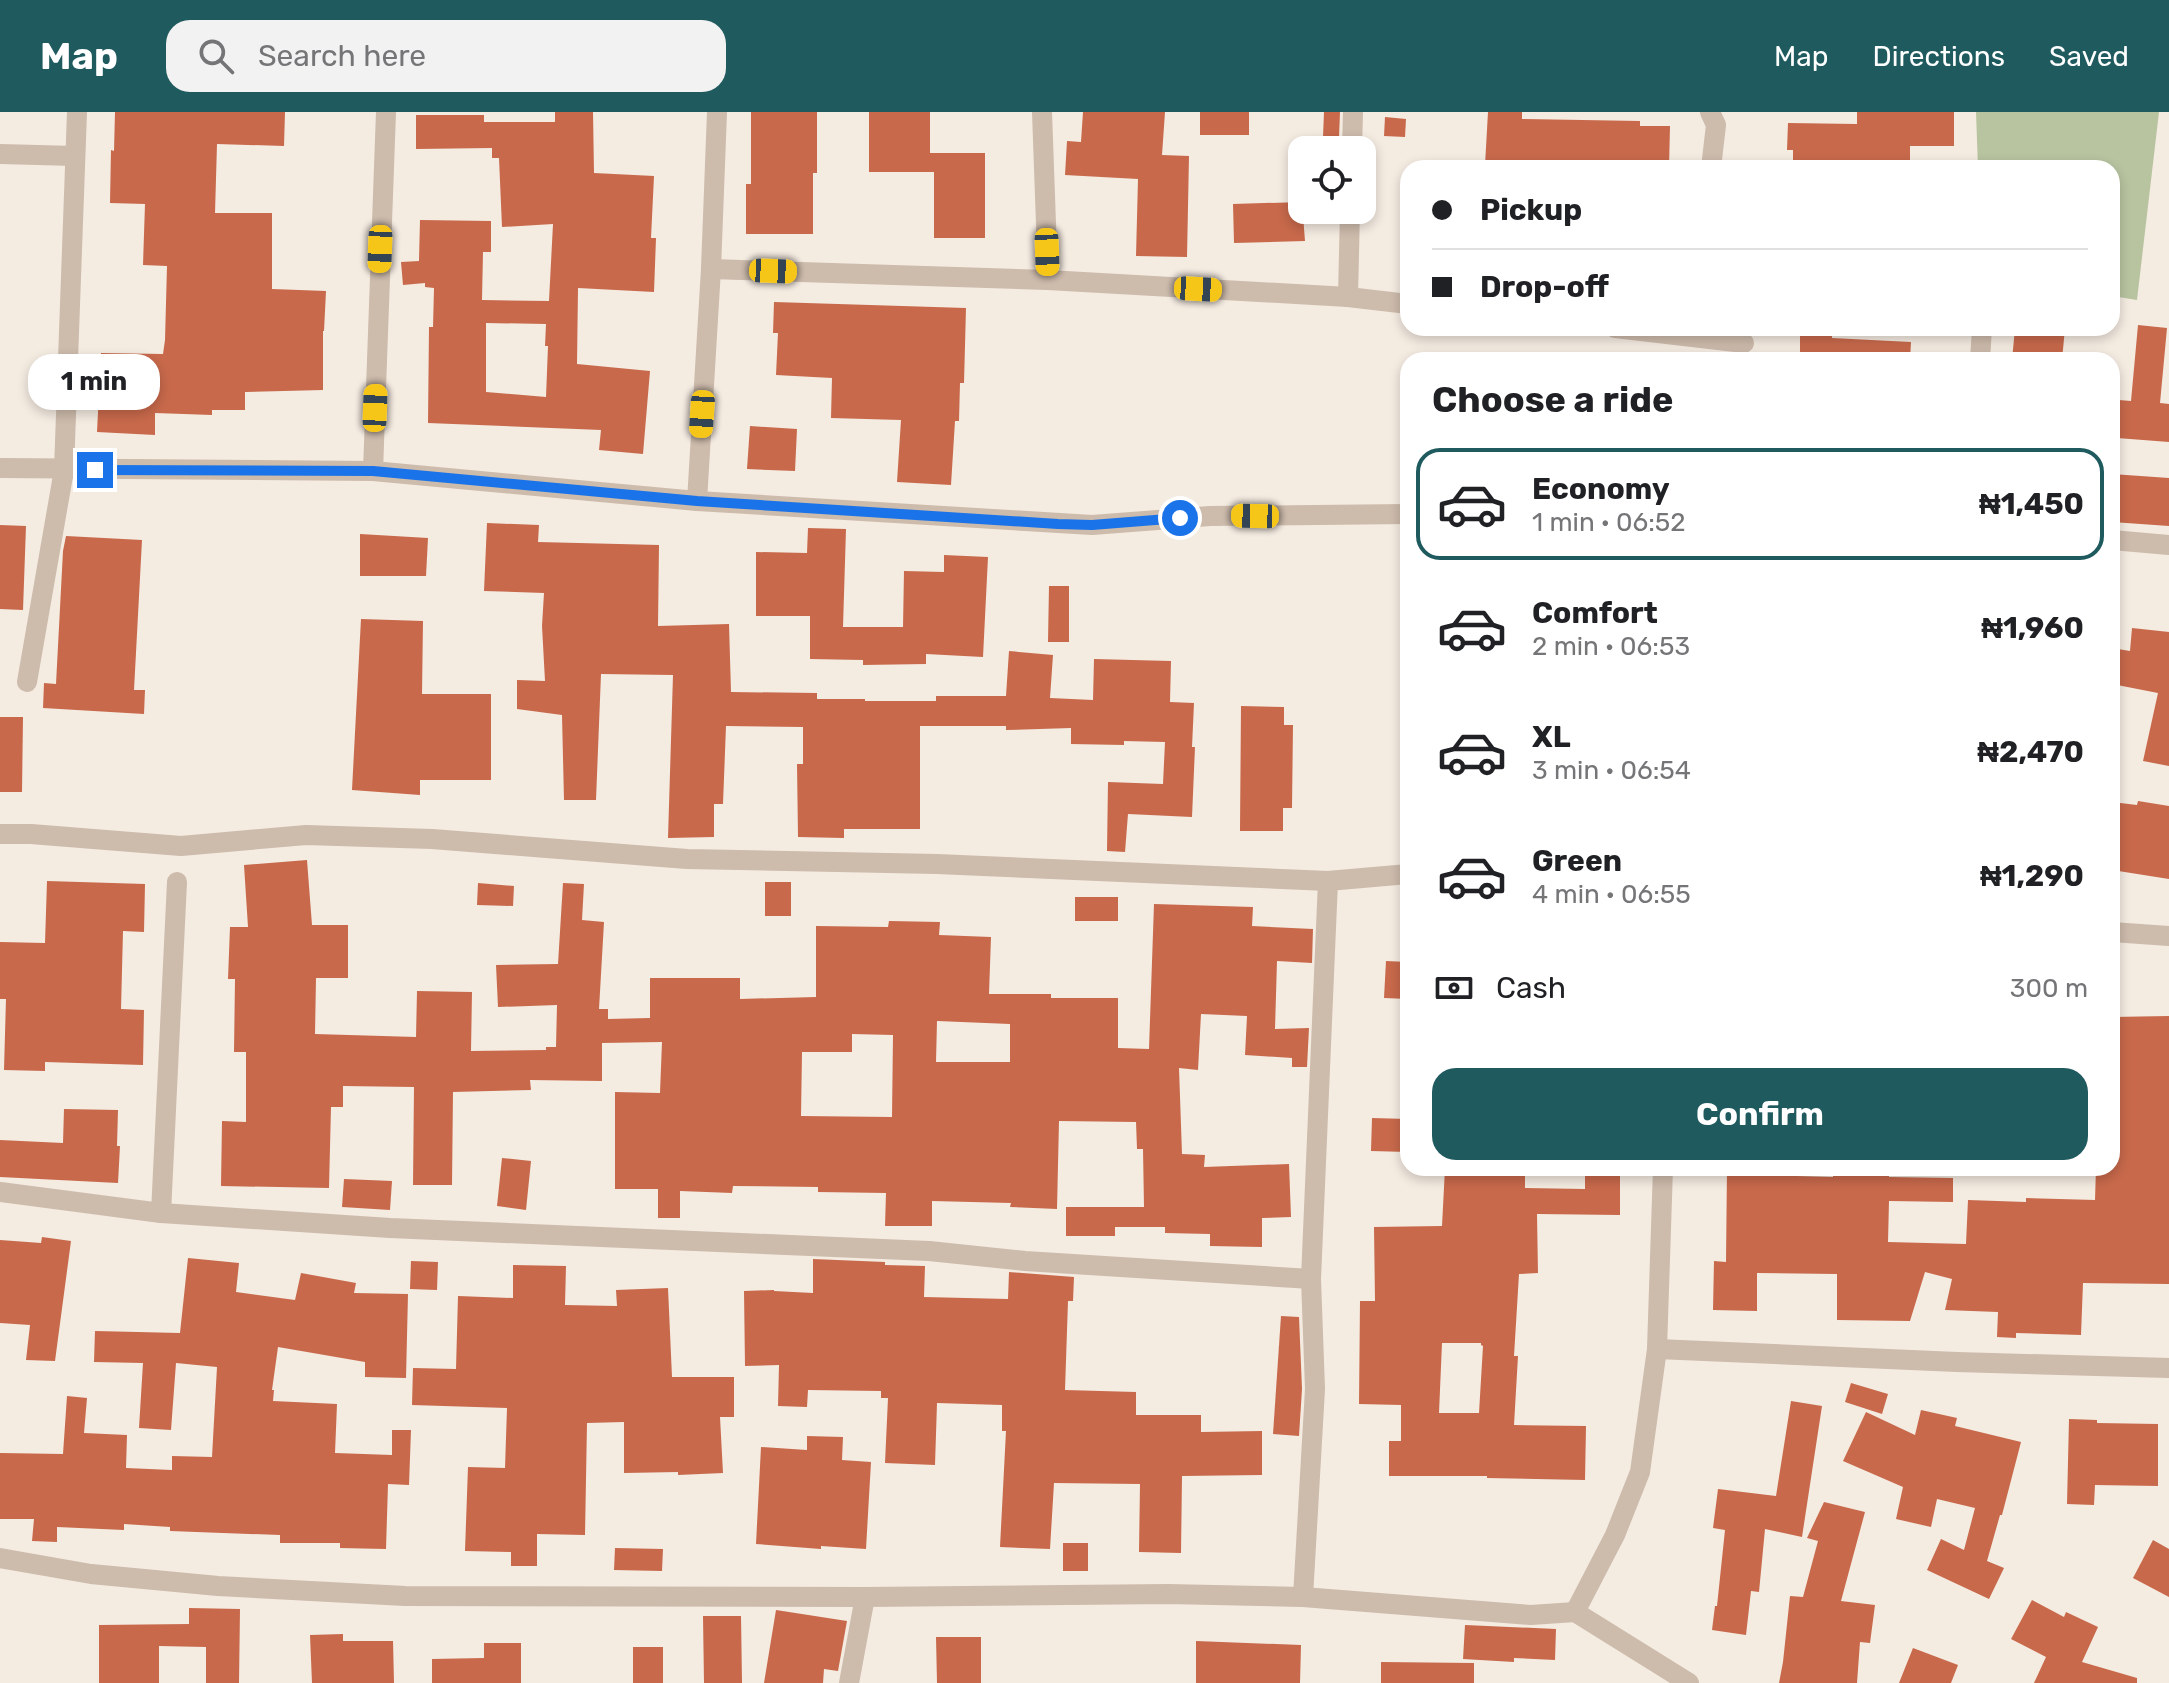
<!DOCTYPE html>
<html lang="en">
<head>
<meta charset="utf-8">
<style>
	body { margin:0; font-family:Rubik,sans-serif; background:#f2f2f2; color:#202124; height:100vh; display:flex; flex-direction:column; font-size:30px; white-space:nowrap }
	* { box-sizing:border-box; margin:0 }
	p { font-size:26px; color:#757577 }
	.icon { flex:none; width:44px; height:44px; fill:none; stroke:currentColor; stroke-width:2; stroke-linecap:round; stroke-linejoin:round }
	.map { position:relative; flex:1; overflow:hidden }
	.details { position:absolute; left:1400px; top:240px; width:720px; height:824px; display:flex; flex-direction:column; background:#fff; border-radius:24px; box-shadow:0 4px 12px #0003 }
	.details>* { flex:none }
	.guide { position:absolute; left:1400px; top:48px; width:720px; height:176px; border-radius:24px; box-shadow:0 4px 12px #0003; display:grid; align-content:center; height:176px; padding:0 32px; background:#fff }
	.controls { position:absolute; left:1288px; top:24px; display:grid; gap:16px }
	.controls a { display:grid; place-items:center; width:88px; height:88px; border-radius:16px; background:#fff; box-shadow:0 4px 12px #0003; font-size:40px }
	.end { position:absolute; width:36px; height:36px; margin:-18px; border:10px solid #1a73e8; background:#fff; box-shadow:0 0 0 4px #fff }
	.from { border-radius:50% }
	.bubble { position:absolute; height:56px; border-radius:24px; background:#fff; box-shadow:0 4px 12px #0003; font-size:26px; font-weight:700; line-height:56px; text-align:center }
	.car { position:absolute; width:24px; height:48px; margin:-24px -12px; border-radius:10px; box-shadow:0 0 6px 2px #0007; background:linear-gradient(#f5c518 24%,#345 0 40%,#f5c518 0 76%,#345 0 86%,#f5c518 0) }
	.guide b { display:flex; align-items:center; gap:28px; height:76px; font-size:30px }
	.guide b+b { border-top:2px solid #e0e0e0 }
	.guide i { width:20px; height:20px; background:#202124 }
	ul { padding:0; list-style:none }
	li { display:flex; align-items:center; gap:24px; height:112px; margin:0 16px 12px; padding:0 16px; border:4px solid transparent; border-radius:24px }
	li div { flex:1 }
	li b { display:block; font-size:30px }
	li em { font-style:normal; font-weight:700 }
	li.current { border-color:#1f5a5e }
	li>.icon { width:72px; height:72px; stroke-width:1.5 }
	h2 { padding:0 32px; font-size:36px; line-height:96px }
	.pay { display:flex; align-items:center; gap:20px; height:88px; padding:0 32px; font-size:30px }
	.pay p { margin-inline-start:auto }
	.cta { display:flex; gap:16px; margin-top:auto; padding:16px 32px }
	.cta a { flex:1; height:92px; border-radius:24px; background:#1f5a5e; color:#fff; font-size:32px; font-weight:700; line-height:92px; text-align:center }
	header { display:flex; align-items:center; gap:48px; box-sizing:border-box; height:112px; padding:0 40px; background:#1f5a5e; color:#fff }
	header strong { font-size:38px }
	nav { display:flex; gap:44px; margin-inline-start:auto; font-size:28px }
	.search { width:560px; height:72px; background:#f2f2f2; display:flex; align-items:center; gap:20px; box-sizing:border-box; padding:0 28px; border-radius:24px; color:#757577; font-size:30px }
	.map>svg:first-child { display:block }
	.green { fill:#b8c4a0 }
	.building { fill:#c8694b; fill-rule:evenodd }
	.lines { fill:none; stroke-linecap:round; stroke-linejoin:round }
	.minor { stroke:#cdbbac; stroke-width:20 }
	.route { stroke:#1a73e8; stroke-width:10 }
</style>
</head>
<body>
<header>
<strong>Map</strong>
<div class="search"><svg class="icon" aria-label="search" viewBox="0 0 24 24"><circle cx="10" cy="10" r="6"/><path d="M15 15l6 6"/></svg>Search here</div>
<nav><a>Map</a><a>Directions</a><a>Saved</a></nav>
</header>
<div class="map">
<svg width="2169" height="1571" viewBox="0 0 2169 1571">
	<rect width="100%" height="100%" fill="#f4ebe1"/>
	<!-- green -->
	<path class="green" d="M1976 0H2159L2137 188 2112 184V56H1978Z"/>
	<!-- building -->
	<g class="building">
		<path d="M115 0H285L284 34 217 32 215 101H272V177L326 179 324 219H323V278L245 280V298H212V303L155 301V323L97 320 101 241 163 242 165 228 167 154 143 153 145 92 110 91 111 38 114 39Z"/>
		<path d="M555 0H593L594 61 654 64 651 126H656L654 180 578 176 577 252 650 259 643 342 599 338 601 318 428 311 429 215H433L434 176 425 175V171L403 173 401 150 419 149 420 108 491 109V140H483L482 188 549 189 553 112 502 115 499 46H492V36L416 37V3H484V10H555ZM486 211 546 212 545 234H548L546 285 486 280Z"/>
		<path d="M751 0H817V61H813V122H746V72H751Z"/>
		<path d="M869 0H930V41H985V126H934V60H869Z"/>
		<path d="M1083 0H1165L1162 43 1189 44 1187 145 1136 144 1138 67 1065 63 1067 29 1081 30Z"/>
		<rect x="1200" y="0" width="49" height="23"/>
		<path d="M1324 0H1340L1339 25H1323Z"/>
		<path d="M1488 0H1522V7L1640 9V14H1670L1669 56H1536L1485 53Z"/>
		<path d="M1857 0H1954V34H1910V56H1793V38H1787L1788 11 1857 12Z"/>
		<path d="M1385 5 1406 7 1405 25 1384 24Z"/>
		<path d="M1302 90 1305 129 1234 131 1233 92Z"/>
		<path d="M774 190 966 196 964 271H960L959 309H955L951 373 897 370 901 308 831 306 832 266 776 263 778 221H773Z"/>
		<path d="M2138 213 2167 216 2160 291 2169 292V330L2117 326 2119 288 2131 289Z"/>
		<path d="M1800 216H1832V226L1911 230 1910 248H1800Z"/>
		<path d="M2015 216H2065L2062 248H2012Z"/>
		<path d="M750 314 797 317 795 359 747 357Z"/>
		<path d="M2112 362 2169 366V414L2112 410Z"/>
		<path d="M487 411 539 413 538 430 659 433 658 514 729 512 731 580 817 581V587H865V589H936V584H1006L1009 539 1053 543 1050 586 1093 588 1094 547 1171 549 1170 590 1194 591 1192 635H1195L1192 705 1128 702 1125 740 1107 739 1108 670 1163 672 1165 630 1124 629V633L1071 632V616L1006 618V614H920V717H844V726L798 725 797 652H803V615L726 614 723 692H714V725L668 726 673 563 601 562 596 688H564L562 603 517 597V568L545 569 542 514 544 481 484 479Z"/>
		<path d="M0 413 26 414 23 498 0 497Z"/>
		<path d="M808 416 846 417 843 515H903L904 459 944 460V443L988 445 983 545 926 542V552L863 553V548L810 547V504H756V440L807 441Z"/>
		<path d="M360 422 428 426 426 464H360Z"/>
		<path d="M66 424 142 428 134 578H145L144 602 43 596 44 571 56 572 63 439Z"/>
		<path d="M1049 474H1069V530H1048Z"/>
		<path d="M361 507 423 509 422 582H491V668H420V683L352 678Z"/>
		<path d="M2132 516 2169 520V654L2143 649 2158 581 2112 572V536L2130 539Z"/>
		<path d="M1241 594 1284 595V613H1293L1292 696H1283V719H1240Z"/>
		<path d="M0 605H23L22 680H0Z"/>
		<path d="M2138 689 2169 694V767L2112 758V690L2137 693Z"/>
		<path d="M307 748 312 813H348V866H316L315 922 416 925 417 879 472 880 471 939 546 938V935H556L557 893 498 895 496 853 558 852 563 771 584 772 582 808 604 810 599 897H608V907L650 906V866H740V887L816 885V814L888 815 889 809 940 810 939 823 991 825 989 882H1051V886H1118V936L1149 937 1154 792 1253 795 1252 814 1313 817 1312 851 1277 849 1275 917 1309 916 1307 955H1292V946L1245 943 1247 904 1201 902 1198 958 1179 956 1182 1042 1205 1043 1204 1055 1289 1052 1291 1105 1262 1106V1135L1210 1134V1122L1165 1121V1115H1115V1124H1066V1095H1144L1143 1037H1137L1136 1010 1059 1009 1057 1097 1010 1095 1011 1091 932 1089V1114H885L886 1081 818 1080V1075L733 1074 732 1081 680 1079V1106H658V1077H615V980L660 981 662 930 602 931V969L530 968 531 978 453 980 452 1073H413L414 975 343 974V995H331L329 1076 221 1074 222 1009 246 1010V940H234L235 867H228L230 815H248L244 753ZM937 909 1010 912V950H936ZM852 922 893 923 892 1005 801 1004 802 940H852Z"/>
		<path d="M47 769 145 772 144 820 123 819 121 897 144 898 143 953 45 950V959L4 958 6 887H0V830L45 831Z"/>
		<rect x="765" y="770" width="26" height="34"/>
		<path d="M478 771 514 774 513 794 477 793Z"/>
		<rect x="1075" y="785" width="43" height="24"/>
		<path d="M1386 849 1408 850V887L1384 886Z"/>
		<path d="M2169 904V1172L2083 1171 2081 1223 2016 1221V1226L1997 1225 1998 1200 1945 1198 1952 1167 1925 1160 1910 1209 1837 1208V1162L1757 1161V1199L1713 1198 1714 1149 1726 1150 1727 1056H1760V1063L1833 1065V1059L1889 1060V1065L1953 1066V1090L1889 1089 1888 1130 1966 1132 1968 1088 2026 1090V1086L2095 1088 2096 1056H2112V905Z"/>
		<path d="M64 997 118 998 117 1034H120L118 1071 0 1065V1028L63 1031Z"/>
		<path d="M1372 1006 1408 1007V1040L1371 1039Z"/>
		<path d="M502 1046 531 1049 526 1098 497 1094Z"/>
		<path d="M1445 1056H1525V1076L1585 1077V1060L1620 1061V1103L1537 1102 1538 1161 1519 1162 1514 1244H1518L1514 1313 1586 1314 1585 1368 1487 1366V1364H1389V1329H1401V1293L1359 1292 1360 1189H1375L1374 1115 1442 1114ZM1442 1231H1481V1233L1483 1234 1479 1301H1439Z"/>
		<path d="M344 1067 392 1069 390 1098 342 1095Z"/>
		<path d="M42 1125 71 1129 55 1249 26 1248 30 1213 0 1211V1128L41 1131Z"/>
		<path d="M188 1146 239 1151 236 1180 295 1188 301 1161 356 1171 354 1181 408 1182 406 1266 365 1265V1250L278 1235 272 1278H274L273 1289 337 1292 335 1341 392 1343V1318H411L409 1373 388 1372 386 1437 340 1436V1431H280V1423L170 1419V1415L124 1412V1418L57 1415V1430L32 1429 34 1407H0V1341L63 1342 67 1284 87 1286 84 1321 127 1323 126 1356 172 1358V1344L212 1345 217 1255 176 1251 171 1318 139 1316 143 1251 94 1250 95 1219 180 1221Z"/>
		<path d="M813 1147 885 1150V1153L925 1154 924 1185 1008 1187 1009 1160 1074 1165 1073 1189H1068L1065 1278 1136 1280V1303H1201V1320L1262 1319V1363L1182 1364 1181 1441 1139 1440 1140 1372 1054 1371 1050 1437 1000 1435 1006 1319H1002V1293L937 1291 935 1353 885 1351 888 1286H881V1279L808 1278 807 1295 778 1294 779 1253 745 1254 744 1179 774 1178V1179L813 1181Z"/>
		<path d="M411 1149 438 1150 437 1178 410 1177Z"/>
		<path d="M513 1153 566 1154 565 1193 617 1194 616 1178 668 1176 672 1265H734V1305H720L723 1361 678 1363V1360L624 1361V1310L587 1311 585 1423 537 1422V1454H511V1440L465 1439 468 1355 505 1356 507 1296 412 1293 413 1256 456 1257 458 1184 513 1186Z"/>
		<path d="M1281 1204 1299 1205 1302 1277 1299 1324 1273 1322Z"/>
		<path d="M1851 1271 1888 1282 1882 1302 1845 1290Z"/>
		<path d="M1791 1289 1822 1294 1802 1425 1765 1417 1759 1480 1751 1479 1746 1523 1712 1518 1715 1494H1717L1725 1418 1713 1416 1718 1377 1776 1384Z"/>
		<path d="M1921 1298 1957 1306 1955 1314 2021 1330 2002 1403H2000L1987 1449 2004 1456 1989 1487 1927 1458 1941 1427 1964 1438 1975 1396 1937 1387 1931 1415 1896 1407 1903 1375 1843 1349 1866 1300 1915 1323Z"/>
		<path d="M2069 1307 2097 1308V1311L2158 1312V1374L2095 1373 2094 1393 2067 1392Z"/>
		<path d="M807 1324 843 1325 842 1348 871 1350 866 1437 821 1434V1437L756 1432 761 1335 807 1338Z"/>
		<path d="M1824 1390 1865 1400 1841 1489 1875 1493 1870 1531 1860 1530 1857 1571H1779L1783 1550 1790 1484 1803 1485 1818 1429 1807 1426Z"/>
		<path d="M2153 1428 2169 1437V1485L2133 1466Z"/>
		<rect x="1063" y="1431" width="25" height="28"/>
		<path d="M615 1436 663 1437 662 1459 614 1458Z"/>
		<path d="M2032 1488 2064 1505 2066 1500 2098 1515 2082 1550 2137 1566V1571H2034L2046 1545 2011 1527Z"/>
		<path d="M189 1496 240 1497 239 1571H206V1535L159 1534V1571H99V1513L189 1512Z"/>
		<path d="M776 1498 847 1509 838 1559 824 1557 823 1571H764Z"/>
		<path d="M703 1504H741L742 1571H704Z"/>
		<path d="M1465 1513 1556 1517 1555 1548 1514 1546V1550L1463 1547Z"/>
		<path d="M343 1522V1529H393L394 1571H312L310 1523Z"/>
		<path d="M936 1525H981V1571H937Z"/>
		<path d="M1196 1529 1301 1533 1300 1571H1196Z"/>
		<path d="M484 1531H521V1571H432V1547L484 1546Z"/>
		<rect x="633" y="1535" width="30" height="36"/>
		<path d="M1913 1536 1958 1553 1951 1571H1899Z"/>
		<path d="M1381 1550 1474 1551V1571H1381Z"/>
	</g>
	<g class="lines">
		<!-- minor -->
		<g class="minor">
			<path d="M1042 0 1048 168"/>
			<path d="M1710 0 1716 13 1711 56"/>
			<path d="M1352 38 1353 0"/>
			<path d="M0 42 75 44"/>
			<path d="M711 157 1048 168 1348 185 1408 192"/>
			<path d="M1348 185 1350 98"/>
			<path d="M1615 216 1744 231"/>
			<path d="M1980 248 1982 216"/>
			<path d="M0 356 373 359 697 389 1092 413 1210 404 1408 402"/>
			<path d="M373 359 386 0"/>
			<path d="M697 389 711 157 717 0"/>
			<path d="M2112 428 2169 433"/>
			<path d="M27 570 64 358 77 0"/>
			<path d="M0 722H31L181 734 306 723 432 727 687 747 937 752 1328 769 1408 762"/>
			<path d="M2112 820 2169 824"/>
			<path d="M0 1080 161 1101 390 1116 929 1139 1025 1149 1311 1167"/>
			<path d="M161 1101 177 770"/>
			<path d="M1657 1237 1957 1250 2169 1256"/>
			<path d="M0 1446 91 1462 218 1474 405 1484 865 1485 1168 1482 1303 1485 1531 1503 1575 1500 1689 1571"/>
			<path d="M1303 1485 1315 1277 1311 1167 1328 769"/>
			<path d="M1575 1500 1615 1423 1640 1360 1657 1237 1663 1056"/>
			<path d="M849 1571 865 1485"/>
		</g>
	</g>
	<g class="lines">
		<!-- route -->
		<path class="route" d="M95 358 373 359 697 389 1058 412 1092 413 1180 406"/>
	</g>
</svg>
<div class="controls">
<a><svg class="icon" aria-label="locate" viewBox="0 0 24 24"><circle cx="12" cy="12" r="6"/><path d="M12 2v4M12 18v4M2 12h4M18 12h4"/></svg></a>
</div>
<i class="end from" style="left:1180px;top:406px"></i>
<i class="end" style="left:95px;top:358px"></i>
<div class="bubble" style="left:28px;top:242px;width:132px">1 min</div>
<i class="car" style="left:380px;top:137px;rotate:182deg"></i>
<i class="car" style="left:1047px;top:140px;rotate:178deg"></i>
<i class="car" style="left:773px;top:159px;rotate:92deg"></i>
<i class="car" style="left:1198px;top:177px;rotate:93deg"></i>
<i class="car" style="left:375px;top:296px;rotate:2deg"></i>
<i class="car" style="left:702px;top:302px;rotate:184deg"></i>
<i class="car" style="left:1255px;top:404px;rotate:271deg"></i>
<div class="guide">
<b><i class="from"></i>Pickup</b>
<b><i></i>Drop-off</b>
</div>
<section class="details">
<h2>Choose a ride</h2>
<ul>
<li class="current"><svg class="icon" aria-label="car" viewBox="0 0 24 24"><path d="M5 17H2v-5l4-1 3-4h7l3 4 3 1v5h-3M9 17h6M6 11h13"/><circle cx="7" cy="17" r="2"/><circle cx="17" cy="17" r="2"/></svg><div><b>Economy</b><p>1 min · 06:52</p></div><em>₦1,450</em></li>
<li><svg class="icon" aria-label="car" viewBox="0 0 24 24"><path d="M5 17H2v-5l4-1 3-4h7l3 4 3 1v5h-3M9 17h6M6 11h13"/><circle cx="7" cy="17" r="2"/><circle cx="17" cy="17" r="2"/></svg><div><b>Comfort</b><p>2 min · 06:53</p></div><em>₦1,960</em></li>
<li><svg class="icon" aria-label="car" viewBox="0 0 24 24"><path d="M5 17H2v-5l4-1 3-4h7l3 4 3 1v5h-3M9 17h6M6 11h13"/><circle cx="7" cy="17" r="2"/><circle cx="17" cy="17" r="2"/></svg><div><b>XL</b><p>3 min · 06:54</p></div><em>₦2,470</em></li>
<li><svg class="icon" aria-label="car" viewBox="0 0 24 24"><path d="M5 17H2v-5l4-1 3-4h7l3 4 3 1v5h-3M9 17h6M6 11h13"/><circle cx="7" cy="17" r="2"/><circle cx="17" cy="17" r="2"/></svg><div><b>Green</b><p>4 min · 06:55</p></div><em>₦1,290</em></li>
</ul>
<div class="pay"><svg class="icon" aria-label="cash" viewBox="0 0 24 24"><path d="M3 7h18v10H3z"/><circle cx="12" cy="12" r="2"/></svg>Cash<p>300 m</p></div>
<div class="cta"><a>Confirm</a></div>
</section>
</div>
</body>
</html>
